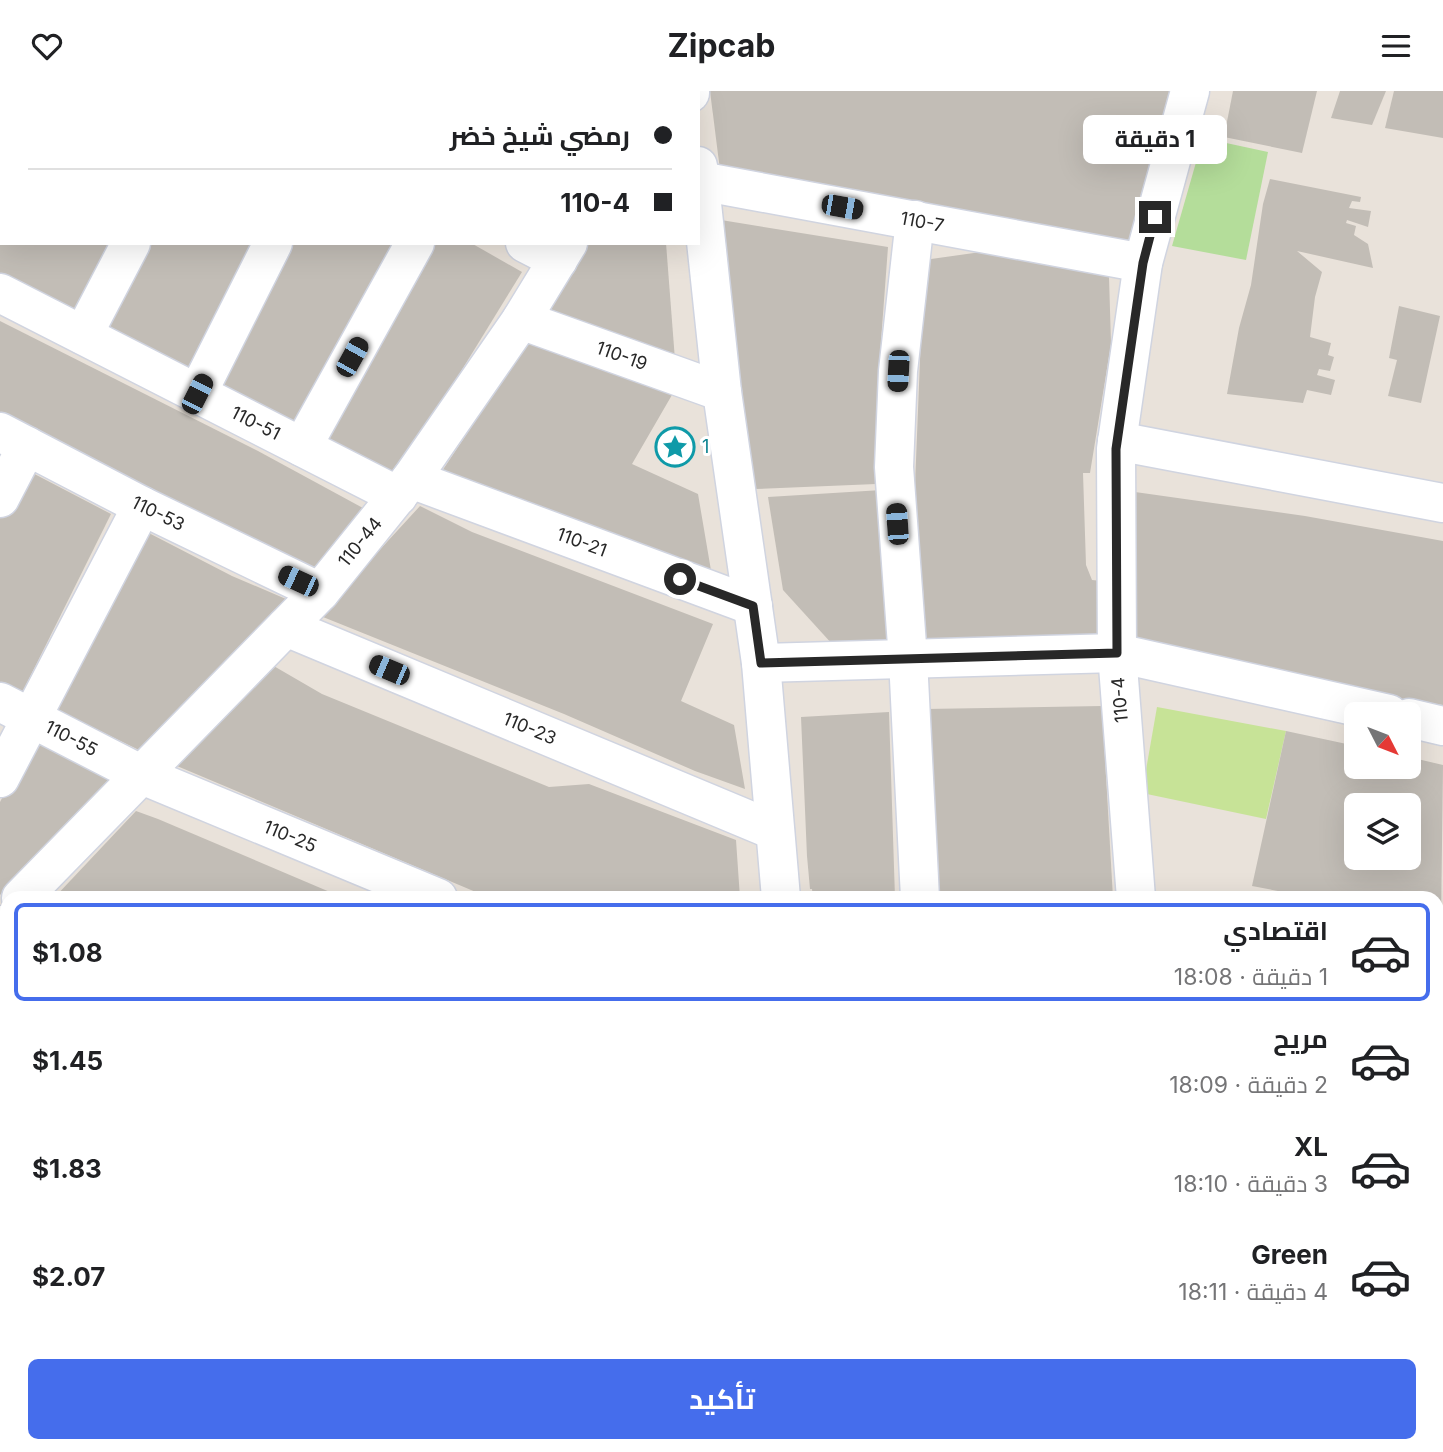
<!DOCTYPE html>
<html lang="ar">
<head>
<meta charset="utf-8">
<style>
	body { margin:0; font-family:Inter,Cairo,sans-serif; background:#f2f2f2; color:#202124; direction:rtl; height:100vh; display:flex; flex-direction:column; font-size:26px; white-space:nowrap }
	* { box-sizing:border-box; margin:0 }
	p { font-size:23px; color:#757577 }
	.icon { flex:none; width:38px; height:38px; fill:none; stroke:currentColor; stroke-width:2; stroke-linecap:round; stroke-linejoin:round }
	.map { position:relative; flex:1; overflow:hidden; direction:ltr }
	.side { position:absolute; left:0px; top:800px; width:1444px; height:562px; display:flex; flex-direction:column; background:#fff; border-radius:21px 21px 0 0; box-shadow:0 7px 28px #0002; direction:rtl }
	.side>* { flex:none }
	.guide { position:absolute; left:0px; top:0px; width:700px; height:154px; box-shadow:0 7px 28px #0002; direction:rtl; display:grid; align-content:center; height:154px; padding:0 28px; background:#fff }
	.needle { width:46px; rotate:132deg }
	.controls { position:absolute; left:1344px; top:611px; display:grid; gap:14px }
	.controls a { display:grid; place-items:center; width:77px; height:77px; border-radius:10px; background:#fff; box-shadow:0 7px 28px #0002; font-size:35px }
	.end { position:absolute; width:32px; height:32px; margin:-16px; border:9px solid #282828; background:#fff; box-shadow:0 0 0 4px #fff }
	.from { border-radius:50% }
	.bubble { position:absolute; height:49px; border-radius:10px; background:#fff; box-shadow:0 7px 28px #0002; font-size:23px; font-weight:700; line-height:49px; text-align:center; direction:rtl }
	.car { position:absolute; width:21px; height:42px; margin:-21px -10px; border-radius:9px; box-shadow:0 0 5px 2px #0007; background:linear-gradient(#222 24%,#8ab4d8 0 40%,#222 0 76%,#8ab4d8 0 86%,#222 0) }
	.guide b { display:flex; align-items:center; gap:24px; height:66px; font-size:26px }
	.guide b+b { border-top:2px solid #e0e0e0 }
	.guide i { width:18px; height:18px; background:#202124 }
	ul { padding:12px 0 0; list-style:none }
	li { display:flex; align-items:center; gap:21px; height:98px; margin:0 14px 10px; padding:0 14px; border:4px solid transparent; border-radius:10px }
	li div { flex:1 }
	li b { display:block; font-size:26px }
	li em { font-style:normal; font-weight:700 }
	li.on { border-color:#456dec }
	li>.icon { width:63px; height:63px; stroke-width:1.5 }
	.action { display:flex; gap:14px; margin-top:auto; padding:14px 28px }
	.action a { flex:1; height:80px; border-radius:10px; background:#456dec; color:#fff; font-size:28px; font-weight:700; line-height:80px; text-align:center }
	header { display:flex; justify-content:space-between; align-items:center; height:91px; padding:0 28px; background:#fff; font-size:32px; font-weight:700 }
	.map>svg:first-child { display:block }
	.green { fill:#b4dd9a }
	.pitch { fill:#c7e397 }
	.building { fill:#c2bdb6; fill-rule:evenodd }
	.lines { fill:none; stroke-linecap:round; stroke-linejoin:round }
	.minor-casing { stroke:#d0d4e0; stroke-width:41 }
	.minor { stroke:#fff; stroke-width:38 }
	.route { stroke:#282828; stroke-width:9 }
	.labels { text-anchor:middle; stroke-width:6; stroke-linejoin:round; paint-order:stroke }
	.street-label { font-size:18px; fill:#282828; stroke:#fff }
	.culture-label { font-size:18px; fill:#0d838f; stroke:#fff; text-anchor:start }
</style>
</head>
<body>
<header><svg class="icon" aria-label="menu" viewBox="0 0 24 24"><path d="M4 6h16M4 12h16M4 18h16"/></svg>Zipcab<svg class="icon" aria-label="heart" viewBox="0 0 24 24"><path d="M12 20l-8-8c-3-5 5-10 8-4 3-6 11-1 8 4z"/></svg></header>
<div class="map">
<svg width="1443" height="1361" viewBox="0 0 1443 1361">
	<rect width="100%" height="100%" fill="#e9e2da"/>
	<!-- green -->
	<g class="green">
		<path d="M1203 47 1268 61 1246 169 1172 155Z"/>
		<path d="M1437 900H1443V992L1437 993Z"/>
		<path d="M1443 1015V1095L1437 1096V1016Z"/>
		<path d="M1443 1111V1200L1437 1201V1113Z"/>
		<path d="M1228 1355H1349L1350 1361H1229Z"/>
	</g>
	<!-- pitch -->
	<path class="pitch" d="M1157 616 1286 640 1266 728 1142 702Z"/>
	<!-- building -->
	<g class="building">
		<path d="M710 0H1171L1135 161 721 87Z"/>
		<path d="M1233 0H1317L1302 62 1224 46Z"/>
		<path d="M1340 0H1386L1372 34 1331 27Z"/>
		<path d="M1394 0H1443V47L1385 37Z"/>
		<path d="M1270 88 1361 106 1360 111 1352 110 1349 117 1371 120 1368 136 1347 129 1346 132 1356 135 1354 144 1368 153 1373 177 1297 160 1322 181 1315 206 1310 246 1331 252 1328 264 1334 266 1330 280 1319 278 1317 284 1335 289 1331 304 1307 299 1303 312 1227 303 1239 237 1251 194 1263 113Z"/>
		<path d="M721 129 888 156 881 250 876 393 755 398 737 294Z"/>
		<path d="M0 152H125L84 227 0 185Z"/>
		<path d="M139 152H268L200 285 96 233Z"/>
		<path d="M283 152H397L298 333 212 291Z"/>
		<path d="M431 152H471L522 181 398 383 322 345Z"/>
		<path d="M585 152H666L676 282 542 229Z"/>
		<path d="M981 161 1001 166 1010 165 1091 179 1109 186 1111 253 1090 382H1083L1086 474 1092 489 1102 490 1103 550 927 558 923 497 916 483 914 419 924 169Z"/>
		<path d="M1399 215 1440 225 1421 312 1388 305 1397 269 1389 267Z"/>
		<path d="M0 230 258 360 374 423 320 482 0 326Z"/>
		<path d="M534 242 676 297 632 373 698 403 714 497 438 386Z"/>
		<path d="M23 377 111 423 22 602 0 592V421Z"/>
		<path d="M882 399 889 555 833 554 783 499 768 406Z"/>
		<path d="M1128 400 1305 425 1443 450V614L1381 605 1135 559Z"/>
		<path d="M420 415 472 441 713 533 681 610 734 634 745 698 695 680 564 623 323 526 364 476Z"/>
		<path d="M143 439 232 485 286 508 154 653 139 659 49 615Z"/>
		<path d="M272 574 322 603 549 696 589 693 736 749 740 807H490L177 675Z"/>
		<path d="M1102 615 1113 807H934L925 618Z"/>
		<path d="M889 621 895 807H813L812 798H810L807 765 801 626Z"/>
		<path d="M1286 640 1356 655V676H1409V666L1443 674 1441 831 1437 830V807H1314L1252 795ZM1356 714H1409V766H1356Z"/>
		<path d="M32 649 115 690 0 804V711Z"/>
		<path d="M136 720 158 728 344 807H54Z"/>
		<path d="M0 865 7 867V1069L0 1085Z"/>
		<path d="M0 1179 7 1181V1335L0 1332Z"/>
		<path d="M244 1354 241 1361H85L66 1355Z"/>
		<path d="M303 1354H514L512 1361H301Z"/>
		<path d="M718 1354H948V1361H734Z"/>
		<path d="M1013 1354H1185L1186 1361H1013Z"/>
	</g>
	<g class="lines">
		<!-- minor casing -->
		<g class="minor-casing">
			<g id="minor">
				<path d="M219 0 223 2"/>
				<path d="M690 0V2"/>
				<path d="M43 2 44 0"/>
				<path d="M348 2 349 0"/>
				<path d="M498 2 499 0"/>
				<path d="M657 2 658 0"/>
				<path d="M0 36 2 37"/>
				<path d="M698 75 722 301 761 572 781 807"/>
				<path d="M0 83 2 80"/>
				<path id="s1" d="M700 90 1143 172"/>
				<path d="M915 129 898 280 894 376 908 568 920 807"/>
				<path d="M525 152 558 169"/>
				<path id="s2" d="M0 202 398 405"/>
				<path id="s3" d="M521 229 722 301"/>
				<path d="M83 244 131 152"/>
				<path d="M197 303 273 152"/>
				<path id="s4" d="M0 341 142 415 320 501"/>
				<path d="M1117 350 1443 412"/>
				<path d="M302 356 415 152"/>
				<path id="s5" d="M411 388 753 515"/>
				<path d="M0 407 27 355"/>
				<path id="s6" d="M286 536 775 740"/>
				<path d="M761 572 1117 562 1389 623"/>
				<path id="s7" d="M0 611 142 684 438 807"/>
				<path d="M1409 627 1443 635"/>
				<path d="M0 687 142 415"/>
				<path id="s8" d="M21 807 320 501 411 388 521 229 568 152"/>
				<path d="M1136 807 1117 562 1116 358 1143 172 1190 0"/>
				<path d="M0 834 7 837"/>
				<path d="M1437 880 1443 881"/>
				<path d="M0 1117 7 1099"/>
				<path d="M0 1160 7 1163"/>
				<path d="M1437 1245 1443 1243"/>
				<path d="M1437 1328 1443 1329"/>
				<path d="M0 1342 7 1344"/>
				<path d="M37 1354 56 1361"/>
				<path d="M658 1354 674 1361"/>
				<path d="M985 1354V1361"/>
				<path d="M1214 1354 1215 1361"/>
				<path d="M1370 1354V1361"/>
				<path d="M269 1361 271 1354"/>
				<path d="M519 1361 522 1354"/>
			</g>
		</g>
		<!-- minor -->
		<use href="#minor" class="minor"/>
	</g>
	<g class="lines">
		<!-- route -->
		<path class="route" d="M680 488 753 515 761 572 1117 562 1116 358 1143 172 1155 126"/>
	</g>
	<!-- icons -->
	<defs>
		<g id="sight-ring" transform="scale(2.0125)"><circle r="9.5" fill="#fff" stroke="#0f9aa8" stroke-width="1.5"/><path d="M0-6L1.8-2.2L6-1.7L2.9 1.2L3.7 5.4L0 3.3L-3.7 5.4L-2.9 1.2L-6-1.7L-1.8-2.2Z" fill="#0f9aa8"/></g>
	</defs>
	<g fill-rule="evenodd">
		<use href="#sight-ring" x="675" y="356"/>
	</g>
	<g class="labels">
		<!-- street labels -->
		<g class="street-label">
			<text dy="6" stroke="none"><textPath href="#s1" startOffset="226">110-7</textPath></text>
			<text dy="6" stroke="none"><textPath href="#s3" startOffset="107">110-19</textPath></text>
			<text dy="6" stroke="none"><textPath href="#s2" startOffset="287">110-51</textPath></text>
			<text dy="6" stroke="none"><textPath href="#s4" startOffset="178">110-53</textPath></text>
			<text dy="6" stroke="none"><textPath href="#s8" startOffset="492">110-44</textPath></text>
			<text dy="6" stroke="none"><textPath href="#s5" startOffset="182">110-21</textPath></text>
			<text transform="translate(1120 609) rotate(-95)" y="6">110-4</text>
			<text dy="6" stroke="none"><textPath href="#s6" startOffset="264">110-23</textPath></text>
			<text dy="6" stroke="none"><textPath href="#s7" startOffset="80">110-55</textPath></text>
			<text dy="6" stroke="none"><textPath href="#s7" startOffset="320">110-25</textPath></text>
		</g>
		<!-- culture labels -->
		<g class="culture-label">
			<text x="702" y="362">1</text>
		</g>
	</g>
</svg>
<div class="controls">
<a><svg class="needle" viewBox="-14 -14 28 28"><path d="M0-13l5 13h-10z" fill="#e53935"/><path d="M0 13l5-13h-10z" fill="#757577"/></svg></a>
<a><svg class="icon" aria-label="layers" viewBox="0 0 24 24"><path d="M12 4l9 5-9 5-9-5zM3 14l9 5 9-5"/></svg></a>
</div>
<i class="end from" style="left:680px;top:488px"></i>
<i class="end" style="left:1155px;top:126px"></i>
<div class="bubble" style="left:1083px;top:24px;width:144px">1 دقيقة</div>
<i class="car" style="left:842px;top:116px;rotate:100deg"></i>
<i class="car" style="left:352px;top:266px;rotate:29deg"></i>
<i class="car" style="left:898px;top:280px;rotate:183deg"></i>
<i class="car" style="left:197px;top:303px;rotate:27deg"></i>
<i class="car" style="left:897px;top:433px;rotate:356deg"></i>
<i class="car" style="left:298px;top:490px;rotate:295deg"></i>
<i class="car" style="left:389px;top:579px;rotate:293deg"></i>
<div class="guide">
<b><i class="from"></i>رمضي شيخ خضر</b>
<b><i></i>110-4</b>
</div>
<section class="side">
<ul>
<li class="on"><svg class="icon" aria-label="car" viewBox="0 0 24 24"><path d="M5 17H2v-5l4-1 3-4h7l3 4 3 1v5h-3M9 17h6M6 11h13"/><circle cx="7" cy="17" r="2"/><circle cx="17" cy="17" r="2"/></svg><div><b>اقتصادي</b><p>1 دقيقة · 18:08</p></div><em>$1.08</em></li>
<li><svg class="icon" aria-label="car" viewBox="0 0 24 24"><path d="M5 17H2v-5l4-1 3-4h7l3 4 3 1v5h-3M9 17h6M6 11h13"/><circle cx="7" cy="17" r="2"/><circle cx="17" cy="17" r="2"/></svg><div><b>مريح</b><p>2 دقيقة · 18:09</p></div><em>$1.45</em></li>
<li><svg class="icon" aria-label="car" viewBox="0 0 24 24"><path d="M5 17H2v-5l4-1 3-4h7l3 4 3 1v5h-3M9 17h6M6 11h13"/><circle cx="7" cy="17" r="2"/><circle cx="17" cy="17" r="2"/></svg><div><b>XL</b><p>3 دقيقة · 18:10</p></div><em>$1.83</em></li>
<li><svg class="icon" aria-label="car" viewBox="0 0 24 24"><path d="M5 17H2v-5l4-1 3-4h7l3 4 3 1v5h-3M9 17h6M6 11h13"/><circle cx="7" cy="17" r="2"/><circle cx="17" cy="17" r="2"/></svg><div><b>Green</b><p>4 دقيقة · 18:11</p></div><em>$2.07</em></li>
</ul>
<div class="action"><a>تأكيد</a></div>
</section>
</div>
</body>
</html>
